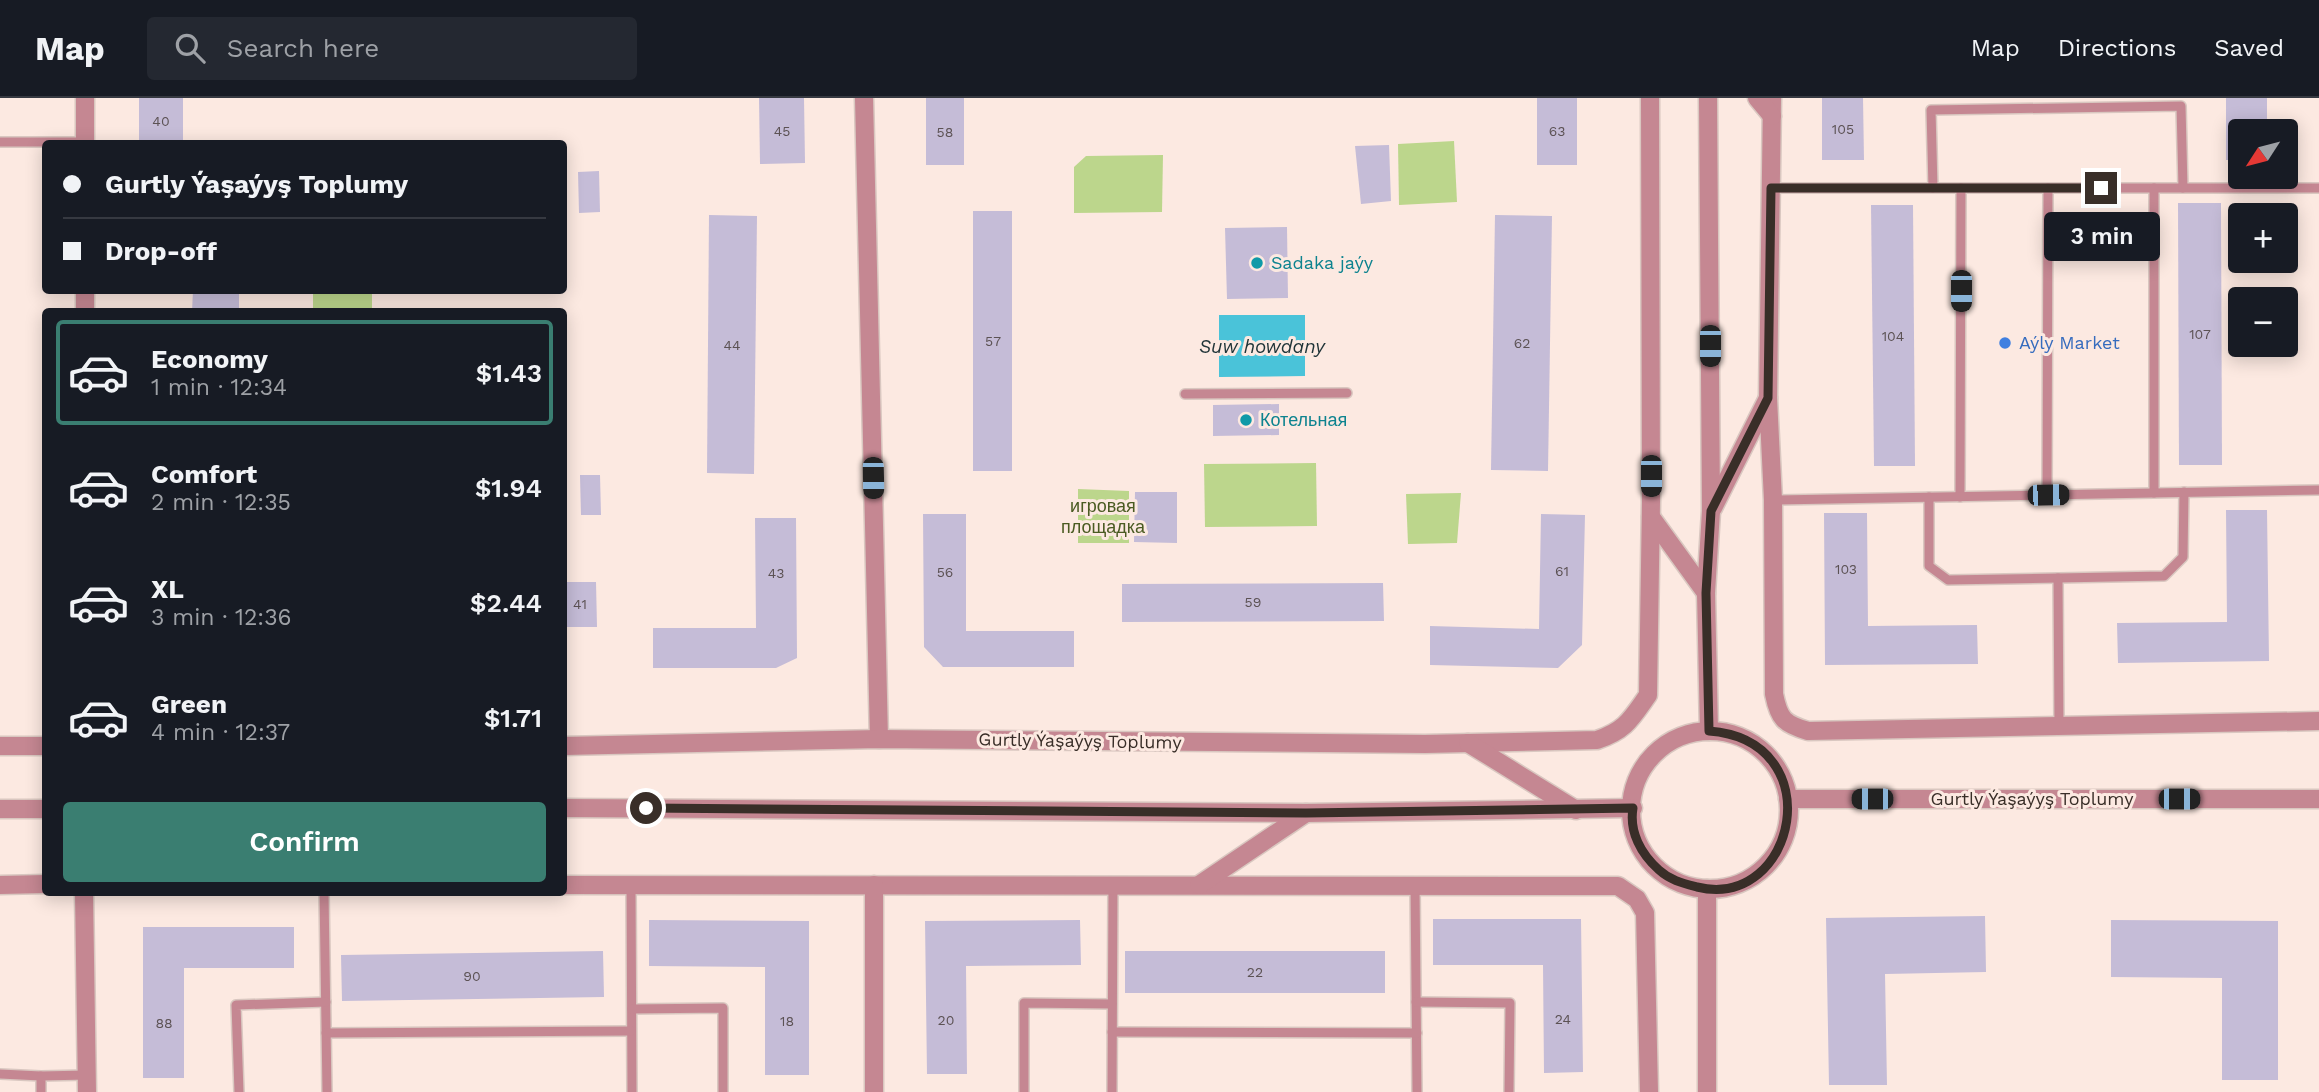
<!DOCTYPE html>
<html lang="en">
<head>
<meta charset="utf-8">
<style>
	body { margin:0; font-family:"Work Sans",sans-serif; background:#242831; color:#f1f3f6; height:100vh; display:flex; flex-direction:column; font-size:26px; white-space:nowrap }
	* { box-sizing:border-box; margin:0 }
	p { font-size:23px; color:#9ea1a6 }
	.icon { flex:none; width:38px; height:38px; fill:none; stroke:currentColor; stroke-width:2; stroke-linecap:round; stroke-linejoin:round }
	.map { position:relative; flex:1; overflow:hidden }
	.panel { position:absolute; left:42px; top:210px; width:525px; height:588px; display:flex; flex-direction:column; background:#171b24; border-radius:7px; box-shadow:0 4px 18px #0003 }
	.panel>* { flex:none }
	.banner { position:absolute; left:42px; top:42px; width:525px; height:154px; border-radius:7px; box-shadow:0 4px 18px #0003; display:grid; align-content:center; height:154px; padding:0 21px; background:#171b24 }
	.needle { width:46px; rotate:234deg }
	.buttons { position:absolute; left:2228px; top:21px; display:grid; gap:14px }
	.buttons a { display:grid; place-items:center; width:70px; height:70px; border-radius:7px; background:#171b24; box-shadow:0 4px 18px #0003; font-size:35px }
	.end { position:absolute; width:32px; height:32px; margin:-16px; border:9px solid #392e28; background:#fff; box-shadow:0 0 0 4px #fff }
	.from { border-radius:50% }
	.bubble { position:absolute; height:49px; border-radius:7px; background:#171b24; box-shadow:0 4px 18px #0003; font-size:23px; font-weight:600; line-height:49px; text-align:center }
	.car { position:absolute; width:21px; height:42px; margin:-21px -10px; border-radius:9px; box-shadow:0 0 5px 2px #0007; background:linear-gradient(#222 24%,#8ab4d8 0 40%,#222 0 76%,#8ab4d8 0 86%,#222 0) }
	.banner b { display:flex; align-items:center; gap:24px; height:66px; font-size:26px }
	.banner b+b { border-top:2px solid #363941 }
	.banner i { width:18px; height:18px; background:#f1f3f6 }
	ul { padding:12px 0 0; list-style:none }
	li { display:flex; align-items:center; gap:21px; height:105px; margin:0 14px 10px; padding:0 7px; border:4px solid transparent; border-radius:7px }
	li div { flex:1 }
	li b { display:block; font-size:26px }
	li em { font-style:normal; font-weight:600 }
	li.active { border-color:#3a7e71 }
	li>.icon { width:63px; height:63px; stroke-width:1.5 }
	.button { display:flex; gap:14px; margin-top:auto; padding:14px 21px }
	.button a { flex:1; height:80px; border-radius:7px; background:#3a7e71; color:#fff; font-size:28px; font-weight:600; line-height:80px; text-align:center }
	header { display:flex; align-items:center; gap:42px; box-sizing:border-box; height:98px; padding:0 35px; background:#171b24; border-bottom:2px solid #363941 }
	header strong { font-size:33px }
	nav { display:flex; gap:38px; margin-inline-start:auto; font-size:24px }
	.search { width:490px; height:63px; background:#242831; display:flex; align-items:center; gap:18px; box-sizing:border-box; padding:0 24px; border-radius:7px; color:#9ea1a6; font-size:26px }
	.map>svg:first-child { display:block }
	.green { fill:#bcd68c }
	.water { fill:#4ac3d9 }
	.building { fill:#c5bcd7 }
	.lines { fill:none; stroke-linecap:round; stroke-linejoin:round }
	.service-casing { stroke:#d9c7c0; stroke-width:12 }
	.minor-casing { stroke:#d9c7c0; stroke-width:21 }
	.tertiary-casing { stroke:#d9c7c0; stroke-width:21 }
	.service { stroke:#c58792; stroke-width:9 }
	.minor { stroke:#c58792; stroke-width:18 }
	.tertiary { stroke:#c58792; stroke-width:18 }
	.route { stroke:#392e28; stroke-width:9 }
	.culture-dot { fill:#0f9aa8; stroke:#fce9e1; stroke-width:2.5 }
	.shop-dot { fill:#3f7fe0; stroke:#fce9e1; stroke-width:2.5 }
	.labels { text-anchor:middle; stroke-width:6; stroke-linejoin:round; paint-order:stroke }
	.number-label { font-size:14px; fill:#5c5254 }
	.culture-label { font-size:18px; fill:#0d838f; stroke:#fce9e1; text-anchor:start }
	.shop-label { font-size:18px; fill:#366cbe; stroke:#fce9e1; text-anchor:start }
	.park-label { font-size:18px; fill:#4a5b22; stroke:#fce9e1 }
	.street-label { font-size:18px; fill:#392e28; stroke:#fce9e1 }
	.water-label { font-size:19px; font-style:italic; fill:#1e3337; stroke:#fce9e1 }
</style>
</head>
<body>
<header>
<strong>Map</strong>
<div class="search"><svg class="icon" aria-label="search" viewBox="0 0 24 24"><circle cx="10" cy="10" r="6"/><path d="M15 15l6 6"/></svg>Search here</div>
<nav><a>Map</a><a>Directions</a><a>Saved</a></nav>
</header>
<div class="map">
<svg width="2319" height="994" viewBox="0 0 2319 994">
	<rect width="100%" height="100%" fill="#fce9e1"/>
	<!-- green -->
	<g class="green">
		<path d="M1454 43 1457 104 1399 107 1398 46Z"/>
		<path d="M1163 57 1162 114 1074 115V69L1086 58Z"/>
		<path d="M372 194V213H313V195Z"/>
		<path d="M1316 365 1317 428 1205 429 1204 366Z"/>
		<path d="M1078 391 1129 393V445H1078Z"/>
		<path d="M1461 395 1457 445 1408 446 1406 396Z"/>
	</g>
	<!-- water -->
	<path class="water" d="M1219 217H1305V278L1219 279Z"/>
	<!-- building -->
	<g class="building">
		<rect x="139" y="0" width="44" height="46"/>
		<path d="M759 0H804L805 65 760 66Z"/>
		<rect x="926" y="0" width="38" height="67"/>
		<rect x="1537" y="0" width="40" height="67"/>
		<path d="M1822 0H1863L1864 62H1822Z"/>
		<path d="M2226 0H2267V33H2240V62H2226Z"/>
		<path d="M1389 47 1391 103 1361 106 1355 48Z"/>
		<path d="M599 73 600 114 579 115 578 74Z"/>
		<path d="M2178 105H2221L2222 367H2179Z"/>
		<path d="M1871 107H1913L1915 368H1874Z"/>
		<rect x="973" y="113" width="39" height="260"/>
		<path d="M709 117 757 118 754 376 707 375Z"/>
		<path d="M1495 117 1552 118 1548 373 1491 372Z"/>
		<path d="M1287 129 1288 200 1227 201 1225 130Z"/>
		<path d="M193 192H239V214H192Z"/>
		<path d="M1279 306V337L1213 338V307Z"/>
		<path d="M580 377H600L601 417H581Z"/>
		<path d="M1135 394H1177V445L1134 444Z"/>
		<path d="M2226 412H2267L2269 563 2118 565 2117 525 2227 524Z"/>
		<path d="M1824 415H1867L1868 528 1977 527 1978 566 1825 567Z"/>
		<path d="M923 416H966V533H1074V569H943L924 549Z"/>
		<path d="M1541 416 1585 417 1582 547 1558 570 1430 567V528L1539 531Z"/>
		<path d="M755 420H796L797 560 776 570H653V530H756Z"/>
		<path d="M564 484H596L597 529H564Z"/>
		<path d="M1383 485 1384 523 1122 524V486Z"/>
		<path d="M1985 818 1986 874 1885 876 1887 987H1829L1826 820Z"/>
		<path d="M1433 821H1581L1583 974 1544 975 1543 867H1433Z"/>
		<path d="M649 822 809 823V977H765V869L649 868Z"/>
		<path d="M1080 822 1081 867 966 868 967 976H927L925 823Z"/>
		<path d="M2111 822 2278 823V982H2222V880L2111 879Z"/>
		<path d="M143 829H294V870H184V980H143Z"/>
		<path d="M603 853 604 899 342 903 341 857Z"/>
		<rect x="1125" y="853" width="260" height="42"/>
	</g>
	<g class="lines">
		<!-- service casing -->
		<g class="service-casing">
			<g id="service">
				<path d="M0 44H85"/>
				<path d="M1771 90H2319"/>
				<path d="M1933 90 1931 12 2181 8 2183 90"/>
				<path d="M1185 296 1347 295"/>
				<path d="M2154 395V90"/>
				<path d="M2047 397 2048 90"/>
				<path d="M1929 399V468L1948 482 2164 478 2183 459 2184 394"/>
				<path d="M1960 399 1961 90"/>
				<path d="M1773 402 2319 392"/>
				<path d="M2058 480 2059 629"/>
				<path d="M631 787 632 994"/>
				<path d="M1415 788 1417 994"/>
				<path d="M324 794 327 994"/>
				<path d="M1416 904 1510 905 1509 994"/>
				<path d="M632 911 723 910V994"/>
				<path d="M1112 934 1417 935"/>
				<path d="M326 935 631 933"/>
				<path d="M0 976 41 978"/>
				<path d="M41 994V978L87 977"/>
				<path d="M239 994 236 907 326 904"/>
				<path d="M1024 994V905L1112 906"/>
				<path d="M1112 994 1113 787"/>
			</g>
		</g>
		<!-- minor casing -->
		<g class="minor-casing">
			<g id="minor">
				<path d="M85 0V46"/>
				<path d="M864 0 879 641"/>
				<path d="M1772 0 1768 300 1773 402 1774 596C1779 621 1784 626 1808 633L2319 623"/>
				<path d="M85 192V214"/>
				<path d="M0 648H46"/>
				<path d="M564 648 879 641 1425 646 1597 642C1626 632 1631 621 1648 597L1651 404 1650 0"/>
				<path d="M0 787 46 786"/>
				<path d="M564 787 1618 788 1637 801 1645 815 1649 994"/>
				<path d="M84 794 87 994"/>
				<path d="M874 994V787"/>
			</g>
		</g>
		<!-- tertiary casing -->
		<g class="tertiary-casing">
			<g id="tertiary">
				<path d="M1708 0 1711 413 1706 495 1709 633"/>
				<path d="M1757 0 1772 18"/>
				<path d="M1713 410 1768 300"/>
				<path d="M1651 419 1706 495"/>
				<circle cx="1710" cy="712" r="79"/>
				<path d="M1468 645 1576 712"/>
				<path d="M1788 701H2319"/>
				<path d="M564 710 1306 715 1633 710"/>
				<path d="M0 711H46"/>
				<path d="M1199 787 1306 715"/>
				<path d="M1707 791V994"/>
			</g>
		</g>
		<!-- service -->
		<use href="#service" class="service"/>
		<!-- minor -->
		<use href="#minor" class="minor"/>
		<!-- tertiary -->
		<use href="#tertiary" class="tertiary"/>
	</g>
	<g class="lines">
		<!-- route -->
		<path class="route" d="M646 710 1306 715 1633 710C1629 734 1641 756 1659 772 1670 782 1682 785 1697 789 1797 813 1832 642 1709 633L1706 495 1711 413 1768 300 1771 90H2101"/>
	</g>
	<!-- markers -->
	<g class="culture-dot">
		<circle cx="1257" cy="165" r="7"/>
		<circle cx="1246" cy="322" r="7"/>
	</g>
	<circle class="shop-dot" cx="2005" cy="245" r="7"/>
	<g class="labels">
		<!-- number labels -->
		<g class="number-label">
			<text x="161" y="28">40</text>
			<text x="1843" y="36">105</text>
			<text x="782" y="38">45</text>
			<text x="1557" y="38">63</text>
			<text x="945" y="39">58</text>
			<text x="2200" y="241">107</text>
			<text x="1893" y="243">104</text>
			<text x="993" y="248">57</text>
			<text x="1522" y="250">62</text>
			<text x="732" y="252">44</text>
			<text x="1846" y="476">103</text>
			<text x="1562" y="478">61</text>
			<text x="945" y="479">56</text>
			<text x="776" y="480">43</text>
			<text x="1253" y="509">59</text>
			<text x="580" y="511">41</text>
			<text x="1255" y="879">22</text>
			<text x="472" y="883">90</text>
			<text x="1563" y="926">24</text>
			<text x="946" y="927">20</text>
			<text x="787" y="928">18</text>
			<text x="164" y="930">88</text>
		</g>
		<!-- culture labels -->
		<g class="culture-label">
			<text x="1271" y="171">Sadaka jaýy</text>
			<text x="1260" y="328">Котельная</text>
		</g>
		<!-- shop labels -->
		<g class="shop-label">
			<text x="2019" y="251">Aýly Market</text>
		</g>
		<!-- park labels -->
		<g class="park-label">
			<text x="1103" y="414">игровая<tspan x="1103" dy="21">площадка</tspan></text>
		</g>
		<!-- street labels -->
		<g class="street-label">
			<text transform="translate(1080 643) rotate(1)" y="6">Gurtly Ýaşaýyş Toplumy</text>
			<text x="2032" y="707">Gurtly Ýaşaýyş Toplumy</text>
		</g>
		<!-- water labels -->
		<g class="water-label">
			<text x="1262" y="255">Suw howdany</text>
		</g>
	</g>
</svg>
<div class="buttons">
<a><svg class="needle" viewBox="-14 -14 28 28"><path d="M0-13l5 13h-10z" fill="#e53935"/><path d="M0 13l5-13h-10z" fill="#9ea1a6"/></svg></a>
<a>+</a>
<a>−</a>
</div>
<i class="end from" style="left:646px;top:710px"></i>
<i class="end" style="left:2101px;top:90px"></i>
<div class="bubble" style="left:2044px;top:114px;width:116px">3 min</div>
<i class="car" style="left:1961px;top:193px;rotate:180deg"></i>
<i class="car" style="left:1710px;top:248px;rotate:180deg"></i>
<i class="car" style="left:1651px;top:378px;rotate:180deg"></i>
<i class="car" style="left:873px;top:380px;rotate:179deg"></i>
<i class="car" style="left:2048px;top:397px;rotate:89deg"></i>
<i class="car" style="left:1872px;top:701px;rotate:270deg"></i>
<i class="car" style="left:2179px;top:701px;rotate:90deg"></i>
<div class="banner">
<b><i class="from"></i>Gurtly Ýaşaýyş Toplumy</b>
<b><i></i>Drop-off</b>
</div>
<section class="panel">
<ul>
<li class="active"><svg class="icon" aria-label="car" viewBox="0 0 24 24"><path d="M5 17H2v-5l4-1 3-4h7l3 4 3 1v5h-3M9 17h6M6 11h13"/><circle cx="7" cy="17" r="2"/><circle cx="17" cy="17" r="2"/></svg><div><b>Economy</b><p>1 min · 12:34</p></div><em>$1.43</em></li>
<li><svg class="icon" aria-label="car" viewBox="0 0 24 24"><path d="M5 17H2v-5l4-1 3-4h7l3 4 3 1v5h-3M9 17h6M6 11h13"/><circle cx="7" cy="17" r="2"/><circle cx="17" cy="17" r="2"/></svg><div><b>Comfort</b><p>2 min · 12:35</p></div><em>$1.94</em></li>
<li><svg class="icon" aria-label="car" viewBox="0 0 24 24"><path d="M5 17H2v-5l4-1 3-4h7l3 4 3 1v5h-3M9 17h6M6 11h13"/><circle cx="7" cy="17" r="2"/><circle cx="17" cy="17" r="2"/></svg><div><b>XL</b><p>3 min · 12:36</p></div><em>$2.44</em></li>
<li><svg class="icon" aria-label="car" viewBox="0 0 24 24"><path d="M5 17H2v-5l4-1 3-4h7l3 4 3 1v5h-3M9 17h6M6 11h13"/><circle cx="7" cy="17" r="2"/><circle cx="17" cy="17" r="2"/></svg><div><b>Green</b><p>4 min · 12:37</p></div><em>$1.71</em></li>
</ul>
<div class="button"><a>Confirm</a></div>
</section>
</div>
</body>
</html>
